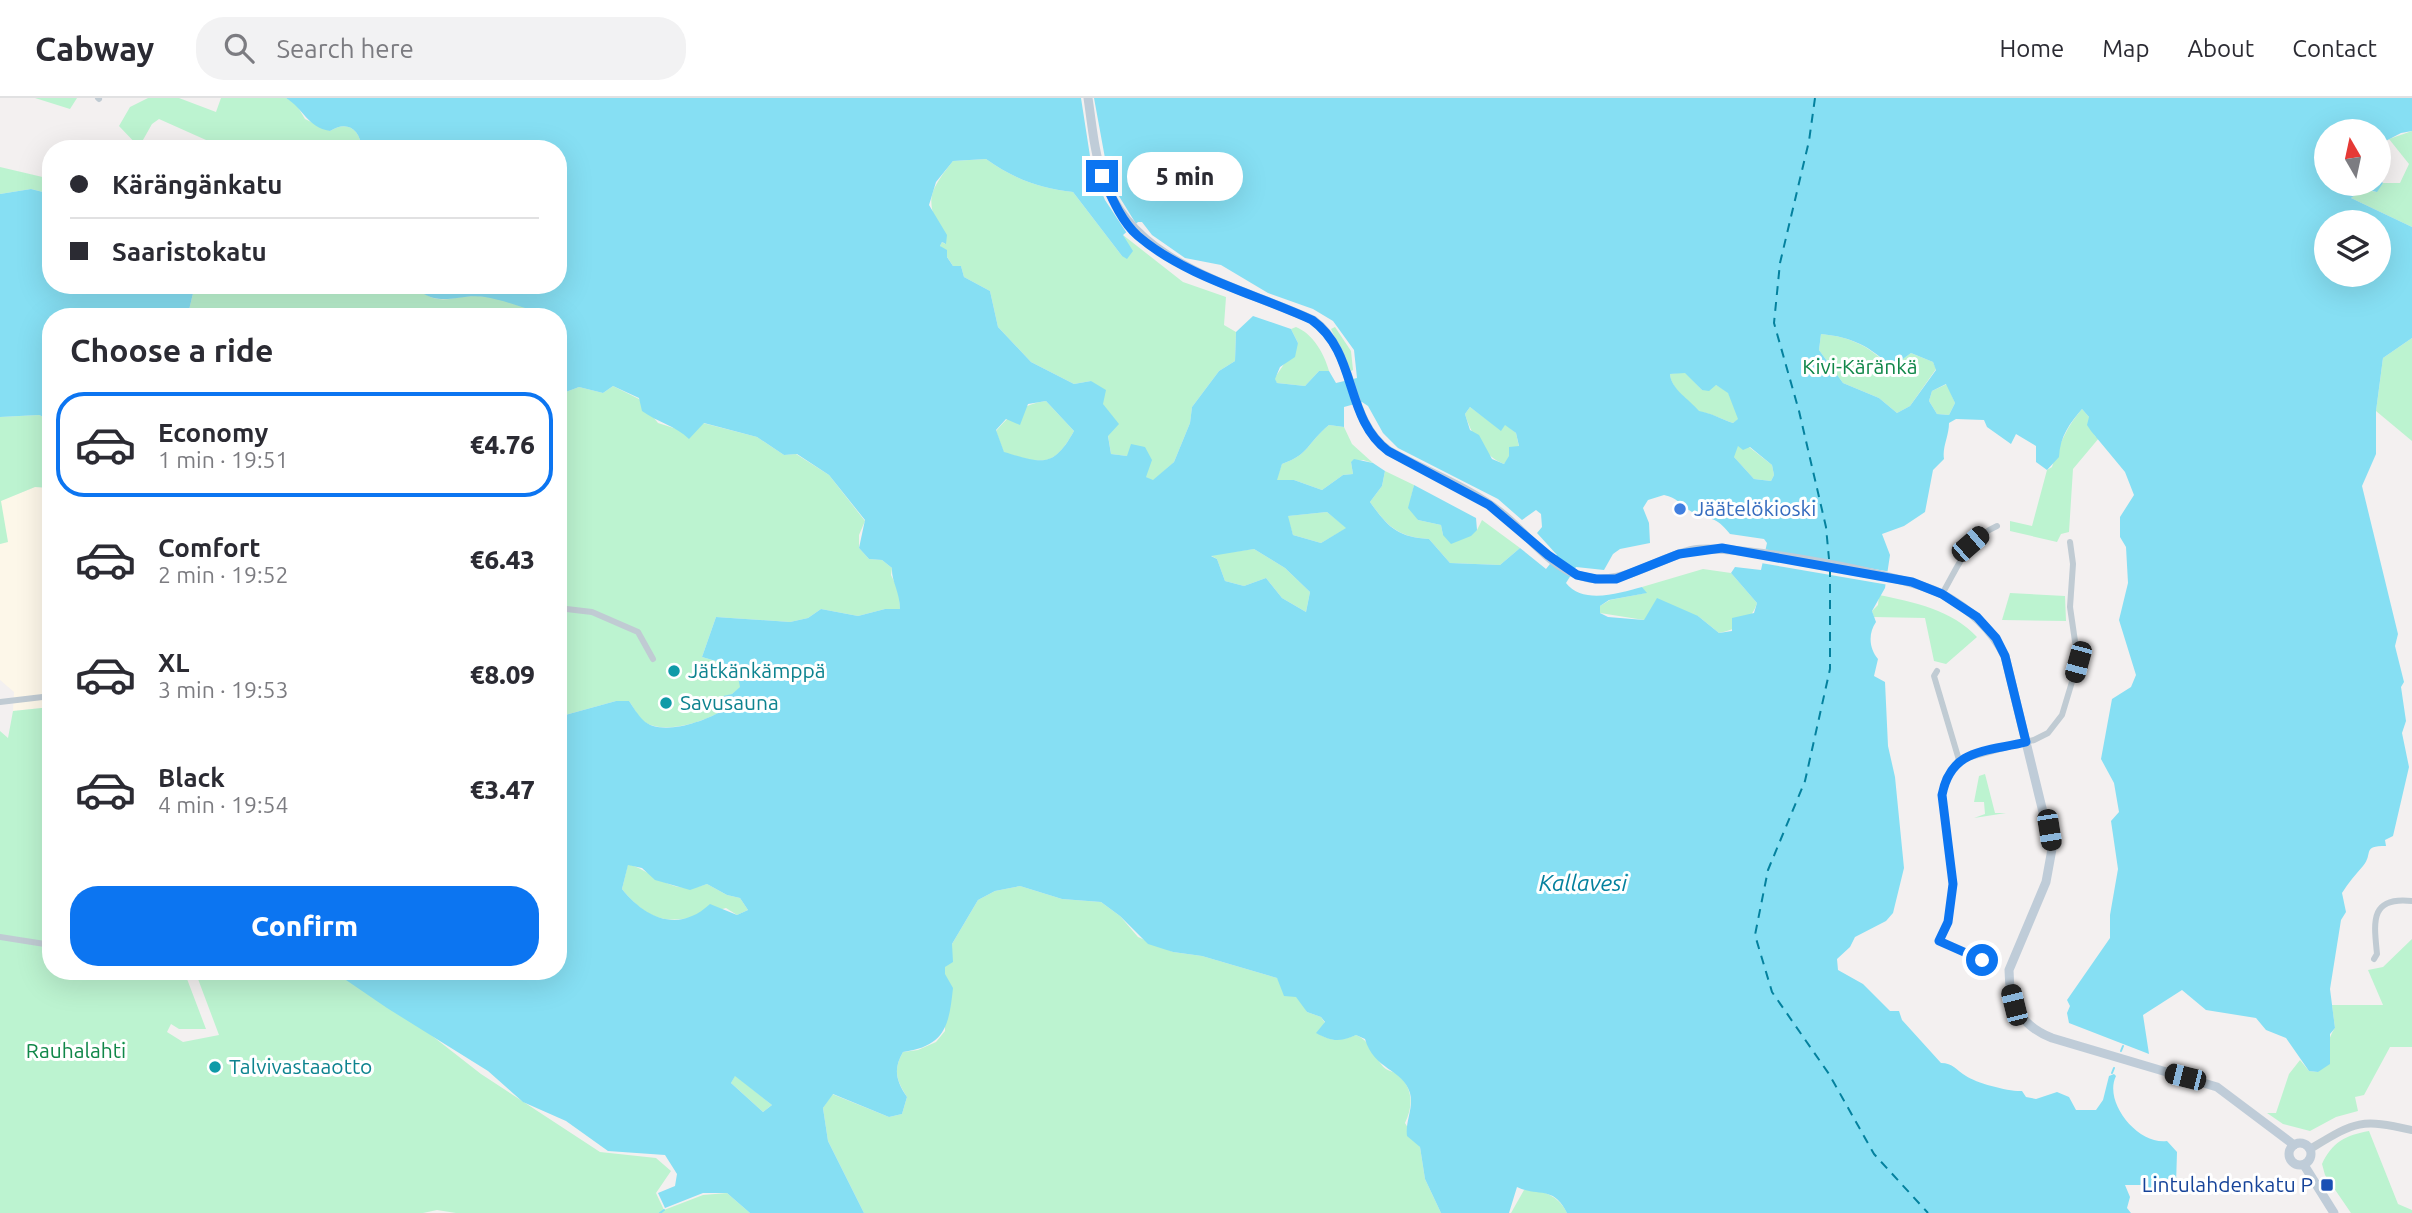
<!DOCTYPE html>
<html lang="en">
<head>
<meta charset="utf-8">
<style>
	body { margin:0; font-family:Ubuntu,sans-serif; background:#f2f2f3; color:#2b2b33; height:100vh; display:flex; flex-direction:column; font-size:26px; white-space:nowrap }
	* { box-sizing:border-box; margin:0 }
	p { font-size:23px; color:#7c7c81 }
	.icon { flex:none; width:38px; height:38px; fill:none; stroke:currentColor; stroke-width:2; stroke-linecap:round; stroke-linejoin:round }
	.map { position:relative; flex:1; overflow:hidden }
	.drawer { position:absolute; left:42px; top:210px; width:525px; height:672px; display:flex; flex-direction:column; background:#fff; border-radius:28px; box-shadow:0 7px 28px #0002 }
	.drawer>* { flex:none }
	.guide { position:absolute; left:42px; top:42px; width:525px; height:154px; border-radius:28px; box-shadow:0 7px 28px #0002; display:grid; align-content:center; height:154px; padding:0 28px; background:#fff }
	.needle { width:46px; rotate:351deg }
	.buttons { position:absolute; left:2314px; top:21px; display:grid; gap:14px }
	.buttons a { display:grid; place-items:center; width:77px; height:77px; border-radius:50%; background:#fff; box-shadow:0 7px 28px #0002; font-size:35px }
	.end { position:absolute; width:32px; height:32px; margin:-16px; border:9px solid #0c75f1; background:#fff; box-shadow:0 0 0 4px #fff }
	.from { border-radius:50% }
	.bubble { position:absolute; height:49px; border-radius:24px; background:#fff; box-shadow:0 7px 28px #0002; font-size:23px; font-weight:800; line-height:49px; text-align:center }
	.car { position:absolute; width:21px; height:42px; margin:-21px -10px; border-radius:9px; box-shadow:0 0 5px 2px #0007; background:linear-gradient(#222 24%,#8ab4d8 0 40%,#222 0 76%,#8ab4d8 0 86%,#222 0) }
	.guide b { display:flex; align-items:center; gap:24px; height:66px; font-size:26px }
	.guide b+b { border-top:2px solid #e1e1e2 }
	.guide i { width:18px; height:18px; background:#2b2b33 }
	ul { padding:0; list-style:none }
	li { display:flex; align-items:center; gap:21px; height:105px; margin:0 14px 10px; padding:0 14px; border:4px solid transparent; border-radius:28px }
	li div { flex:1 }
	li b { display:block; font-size:26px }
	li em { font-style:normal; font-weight:800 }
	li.current { border-color:#0c75f1 }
	li>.icon { width:63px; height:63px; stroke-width:1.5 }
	h2 { padding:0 28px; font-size:32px; line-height:84px }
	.primary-button { display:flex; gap:14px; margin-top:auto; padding:14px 28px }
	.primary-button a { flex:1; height:80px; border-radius:28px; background:#0c75f1; color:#fff; font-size:28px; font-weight:800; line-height:80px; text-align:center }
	header { display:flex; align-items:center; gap:42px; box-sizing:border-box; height:98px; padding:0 35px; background:#fff; border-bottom:2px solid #e1e1e2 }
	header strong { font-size:33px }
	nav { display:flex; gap:38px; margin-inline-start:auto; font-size:24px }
	.search { width:490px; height:63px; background:#f2f2f3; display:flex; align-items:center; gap:18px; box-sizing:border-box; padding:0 24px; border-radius:28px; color:#7c7c81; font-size:26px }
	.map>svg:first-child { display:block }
	.commercial { fill:#fdf7e9 }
	.green { fill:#bcf3d0 }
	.water { fill:#86dff3; fill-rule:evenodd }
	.pier { fill:#f3f0f0 }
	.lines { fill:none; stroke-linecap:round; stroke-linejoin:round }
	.stream { stroke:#86dff3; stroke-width:2 }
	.ferry { stroke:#04819e; stroke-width:2; stroke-dasharray:9 7; stroke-linecap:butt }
	.minor { stroke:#c0cbd3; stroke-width:6 }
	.tertiary { stroke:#c0cbd3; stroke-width:8 }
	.secondary { stroke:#bfccd8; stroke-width:9 }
	.route { stroke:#0c75f1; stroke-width:9 }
	.shop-dot { fill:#3f7fe0; stroke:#fff; stroke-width:2.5 }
	.culture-dot { fill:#0f9aa8; stroke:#fff; stroke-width:2.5 }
	.transit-dot { fill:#1a4fb4; stroke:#fff; stroke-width:2.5 }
	.labels { text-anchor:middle; stroke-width:6; stroke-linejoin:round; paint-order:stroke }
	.park-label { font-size:21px; fill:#108749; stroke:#fff }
	.shop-label { font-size:21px; fill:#366cbe; stroke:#fff; text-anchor:start }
	.culture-label { font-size:21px; fill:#0d838f; stroke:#fff; text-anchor:start }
	.transit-label { font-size:21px; fill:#164399; stroke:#fff; text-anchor:end }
	.water-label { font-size:23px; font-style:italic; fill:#04819e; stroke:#fff }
</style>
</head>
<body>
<header>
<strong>Cabway</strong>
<div class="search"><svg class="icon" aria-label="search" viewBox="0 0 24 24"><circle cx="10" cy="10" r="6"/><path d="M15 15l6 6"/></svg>Search here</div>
<nav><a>Home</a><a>Map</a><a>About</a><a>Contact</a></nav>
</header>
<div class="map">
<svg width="2412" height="1115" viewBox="0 0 2412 1115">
	<rect width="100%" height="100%" fill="#f3f0f0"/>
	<!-- commercial -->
	<path class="commercial" d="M35 389 51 390V609L13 613 14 594 0 582V446L8 444 0 403Z"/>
	<!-- green -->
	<g class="green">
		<path d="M35 0H77L70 11Z"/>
		<path d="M148 0H179L216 14 221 0H286L296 6 305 21 330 33C347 22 360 31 362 51H205L206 42 159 21 152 26 139 49 119 28 130 9Z"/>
		<path d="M2412 33V129L2351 100 2363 91 2376 94 2383 85H2400L2409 66 2389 41Z"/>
		<path d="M986 61C1014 81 1039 90 1073 94L1122 158 1127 147 1123 137 1183 184 1226 199 1224 227 1236 234 1235 263 1219 273 1192 309 1190 325 1174 364 1153 383 1146 379 1127 358 1111 356 1103 306 1091 283 1074 286 1031 264 998 229 990 193 964 179 961 168H953L940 148 942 144 945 146C928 105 923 100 953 63Z"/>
		<path d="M0 69 51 81V96L31 91 0 96Z"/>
		<path d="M195 187H421L422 194C442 208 452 198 474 198 497 198 534 209 554 219H182L189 212Z"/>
		<path d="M1296 229C1313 236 1324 255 1329 273H1319L1305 288 1277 285 1274 281 1298 245 1291 231Z"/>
		<path d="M1335 229 1351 253 1353 272 1351 273 1331 231Z"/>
		<path d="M1821 236C1852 239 1868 248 1891 269L1911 255 1933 264 1936 271 1910 308 1897 315 1879 300 1843 285 1819 252Z"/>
		<path d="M2412 240V343L2376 313 2383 260Z"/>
		<path d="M1685 274 1702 292 1716 287 1728 294 1739 321 1733 325C1721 321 1711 315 1699 314 1688 301 1671 292 1670 276Z"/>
		<path d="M1947 286 1955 305 1949 317 1937 316 1929 303 1932 293Z"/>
		<path d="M613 288 639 301 658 325 680 332 703 325 757 339 784 357 796 356 829 377 865 423 859 437V450L869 461 882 462 892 470 891 477 899 493 900 511H885L858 518 821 511 808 520 790 524 716 519 702 559 726 566 737 575 741 589 732 596 719 600 720 614C702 624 666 636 646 625 639 621 634 610 629 603H616L558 619V297L579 289 603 295Z"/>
		<path d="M1046 303 1074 333C1053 371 1043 365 1004 355L996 333C1010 316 1024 306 1046 303Z"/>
		<path d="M1470 309 1501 332 1505 326 1516 335 1519 349 1504 366C1484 358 1471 336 1465 316Z"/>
		<path d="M2082 311 2089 319 2095 338 2099 340 2073 371 2069 434 2061 436 2057 444 2010 433V423L2032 428 2047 372 2052 369C2059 346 2068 327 2082 311Z"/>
		<path d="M39 317 51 322V390L35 389 1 403 8 444 0 446V319Z"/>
		<path d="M1329 327 1344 329 1352 346 1373 365 1363 362 1351 364 1353 376 1343 377 1322 392 1294 382H1276L1282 366C1310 356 1307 345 1329 327Z"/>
		<path d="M1738 347 1749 349 1772 367 1774 377 1771 383 1754 381 1733 358Z"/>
		<path d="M1385 373 1414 387 1411 400 1418 422 1441 427 1443 437 1477 432 1482 422 1520 450 1500 467 1450 465 1429 441C1398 439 1388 429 1370 404L1382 388Z"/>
		<path d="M1327 414 1347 430 1321 445 1293 437 1287 418Z"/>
		<path d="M1254 451 1285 470 1310 494 1306 514 1282 500 1266 480 1244 488 1225 483 1217 461 1210 457Z"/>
		<path d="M1703 471 1731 475 1757 505C1752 522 1736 532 1719 535L1698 518 1644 522 1600 515V508L1610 502 1646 495 1642 489Z"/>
		<path d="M2010 495 2065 498 2066 523 2002 522Z"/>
		<path d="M1879 497C1914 504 1952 512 1977 539L1946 566 1934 563 1925 520 1874 519 1872 513 1878 507Z"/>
		<path d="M51 609V680L48 681 51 684V873H184L206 931H179L171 926 167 934 183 944 219 937 195 873H349L481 976 600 1054 656 1060 671 1073 656 1095 664 1112 703 1097 727 1095 750 1115H456L437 1112 423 1115H0V633L8 640 13 613Z"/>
		<path d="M1985 676 1995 715H2006L1974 720 1985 716 1984 704H1974L1979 678Z"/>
		<path d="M628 766C657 775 671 799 707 786L727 797 740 800 748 812 737 817 726 810C679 823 657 834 622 791Z"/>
		<path d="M1020 788 1062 801 1101 804 1120 818 1138 839 1173 854 1202 858 1277 880 1302 904 1307 914 1321 919 1325 925 1317 935C1332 944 1340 943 1356 937 1370 943 1373 955 1381 966 1385 972 1389 972 1395 975 1413 987 1414 1007 1405 1025L1420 1049 1425 1081 1441 1115H864L828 1043 823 1010 832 996 889 1019 902 1016 907 999C896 982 893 971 903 954L918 952 936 944 945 933V869L952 846 978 802 995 793Z"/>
		<path d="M2412 841V949H2390L2364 997 2355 999 2358 1013 2336 1019 2310 1033 2283 1026 2267 1015H2276L2289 976 2300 962 2309 973 2318 974C2323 963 2329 937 2335 930L2332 907H2383L2368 872 2383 869Z"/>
		<path d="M735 977 772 1007 763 1014 731 985Z"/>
		<path d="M2369 1033 2398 1106 2412 1112V1115H2351L2325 1077 2322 1066C2332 1044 2346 1037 2369 1033Z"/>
		<path d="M1524 1092C1543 1092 1558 1097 1567 1115H1511Z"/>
	</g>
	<!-- water -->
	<g class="water">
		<path d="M286 0H2412V33L2401 35 2378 47V33H2326V86H2378V80L2383 85 2377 94 2363 91 2351 100 2412 129V240L2383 260 2376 313V356L2362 388 2398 536 2395 548 2404 584 2401 589 2406 623 2402 635 2409 669 2393 738 2385 742 2386 748C2361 748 2374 755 2363 768 2356 776 2348 785 2342 795L2346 814 2341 822 2330 891 2335 930 2330 936V966L2318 974 2309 973 2286 940 2266 932 2256 920 2206 912 2182 892 2143 917 2149 956 2069 925 2067 915 2070 908 2067 902 2110 840V817L2118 771 2111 723 2119 714 2114 685 2101 661 2112 601 2131 589 2136 577 2119 522 2128 485 2126 449 2120 439V419L2134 397 2125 374 2091 333 2087 327 2089 319 2082 311C2070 325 2060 338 2059 359L2047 372 2036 364V348L2016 336 2011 346 1987 329 1984 322 1956 321 1949 325C1949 338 1942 349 1944 361L1933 372 1925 414 1904 428 1882 436 1890 457 1885 490 1872 513 1876 524C1868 535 1869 551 1878 561L1874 578 1885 584 1888 648 1895 679 1904 770 1893 815 1886 823 1855 839 1850 849 1837 861 1838 872 1863 886 1890 913H1899L1902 922 1941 965C1953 965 1956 972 1966 978 1976 985 2010 994 2022 993L2026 999 2036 1001 2057 994 2069 999 2076 1012H2096L2103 1002 2109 978 2114 976 2116 978C2103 1004 2138 1047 2167 1043L2177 1054 2176 1087 2168 1096 2141 1087H2125L2130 1099 2127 1110 2131 1115H1567C1554 1087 1537 1099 1517 1089L1509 1115H1441L1425 1081 1420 1049 1407 1038C1405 1023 1414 1010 1410 995 1403 971 1374 972 1365 941L1356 937C1340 944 1332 944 1316 935L1325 924 1321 919 1307 914 1296 899 1284 898 1277 880 1202 858 1173 854 1148 846 1120 818 1101 804 1062 801 1020 788 995 793 978 802 952 846 953 864 945 869V876L953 890C949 928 945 948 903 954 893 971 896 983 907 999L902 1016 889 1019 833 996 823 1010 828 1043 864 1115H750L727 1095H703L665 1110 658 1095 675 1088 677 1076 665 1057 608 1053 566 1023 523 1004 488 973 387 910 346 882 339 873H558V619L616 603H629C633 609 638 617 643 622 660 639 702 624 720 614L715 606 719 599 732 596 740 589 737 574 726 566 702 559 716 519 790 524 808 520 821 511 858 518 885 511H900C900 494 891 482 892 470L882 462 869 461 859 450 865 422 829 377 797 356 784 357 757 339 704 325 689 341C676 328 657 324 642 313L639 300 613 288 603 295 579 289 558 297V219C533 215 510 203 485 199 460 195 443 209 421 194V187H558V51H362C360 31 347 22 330 33 307 29 304 11 286 0ZM986 61C1014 81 1039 90 1073 94L1122 158 1127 161 1133 153 1123 137 1138 124H1142L1152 137 1185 160 1221 167 1268 195 1313 211 1333 223 1354 252 1357 280 1336 285 1329 273H1319L1305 288 1277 285 1275 281 1280 269 1295 259 1298 245 1291 231 1253 218 1236 234 1235 263 1219 273 1192 309 1190 325 1174 364 1153 382 1146 379 1152 362 1145 349 1131 346 1127 358 1111 356 1108 338 1119 326 1103 306 1106 292 1091 283 1074 286 1031 264 998 229 990 193 964 179 961 168H953L947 159V152L940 148 942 144 946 146 947 137 929 107 936 84 953 63ZM2326 124H2378V177H2326ZM1821 236C1852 239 1869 248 1892 269L1911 255 1933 264 1936 272 1910 308 1897 315 1879 300 1843 285 1819 252ZM1685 275 1702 292 1709 293 1716 287 1728 295 1738 321 1733 325C1721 321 1711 315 1699 313 1689 301 1671 291 1670 276ZM1946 286 1955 305 1949 317 1937 316 1929 303 1932 293ZM1046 303 1074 333C1053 371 1042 365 1004 354L996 332 1006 321 1020 327 1028 306ZM1362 304 1368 308 1383 335 1398 350 1498 401 1522 422 1536 412 1541 416 1542 429 1537 435 1557 457 1546 471 1520 450 1500 467 1450 465 1429 441C1397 439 1388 429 1370 404L1382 388 1385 373 1373 365 1354 361 1351 364 1353 376 1343 377 1322 392 1294 382H1277L1282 366C1310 356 1307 345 1329 327L1344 329V309ZM1470 309 1501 333 1505 327 1516 335 1519 348 1509 349V358L1504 366 1492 361 1479 337 1470 332 1465 316ZM1738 348 1743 352 1750 349 1772 367 1774 377 1771 383 1754 381 1734 359ZM1664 397C1679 400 1681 408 1692 414 1711 423 1715 417 1730 436L1764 441 1767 445 1761 472 1735 469 1731 475 1757 505 1754 515 1732 520V533L1719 535 1698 518 1657 500 1644 522 1608 519 1600 515V508L1609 502 1647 495 1642 489C1620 495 1583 507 1566 485L1576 469 1604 472 1613 456 1620 451 1650 445 1649 425 1643 410 1648 402ZM1327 414 1346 430 1321 445 1293 437 1288 418ZM1254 451 1285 470 1310 494 1306 514 1282 500 1266 480 1244 488 1225 483 1217 461 1211 458ZM628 767 642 770 655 782 690 792 707 786 727 797 740 800 748 812 737 817 710 806C679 835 646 821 622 791ZM735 978 772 1007 763 1014 731 985Z"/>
		<path d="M31 91 51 96V187H195L189 212 182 219H51V322L39 317 0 319V96Z"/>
		<path d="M1414 387 1476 420 1477 432 1471 438 1451 446 1443 437 1441 427 1418 422 1408 410Z"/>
	</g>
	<!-- pier -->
	<g class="pier">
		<path d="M1081 0H1094L1109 82 1138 129 1128 137 1105 102 1092 71Z"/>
		<path d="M1763 451 1891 474 1889 487 1761 465Z"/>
	</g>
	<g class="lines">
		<!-- stream -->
		<g class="stream">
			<path d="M2121 953 2123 948"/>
			<path d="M2112 975 2114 970"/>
			<path d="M660 1115 664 1112"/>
		</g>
		<!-- ferry -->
		<g class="ferry">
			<path d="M1815 0 1809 43 1780 165 1774 225 1799 313 1826 429 1829 461"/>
			<path d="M1830 470V571L1805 683 1768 772 1755 837 1772 894 1829 976 1874 1056 1928 1115"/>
		</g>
		<!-- minor -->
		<g class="minor">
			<path d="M98 0 99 1"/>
			<path d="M1942 496C1958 469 1967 441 1997 428"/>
			<path d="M558 510 592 514 638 534 653 561"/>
			<path d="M1937 573 1934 578 1959 662"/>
			<path d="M0 604 51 598"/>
			<path d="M0 839 51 847"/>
			<path d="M2374 861 2377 856C2374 825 2369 798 2412 803"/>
			<path d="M1986 864 1939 843 1948 824 1953 786 1942 697 1945 681 1959 662 2034 642 2048 635 2062 617 2078 564 2070 509 2073 466 2070 444"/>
			<path d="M117 873 122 875"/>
		</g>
		<!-- tertiary -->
		<path class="tertiary" d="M2310 1051C2355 1024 2359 1020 2412 1032"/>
		<!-- secondary -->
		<g class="secondary">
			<path d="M1088 0C1092 26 1094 54 1103 79 1133 167 1236 187 1313 222 1358 255 1344 320 1389 353 1425 373 1468 389 1500 414 1525 433 1547 466 1578 477 1620 492 1654 460 1694 452 1732 445 1906 477 1942 496 1970 511 1991 530 2005 558L2052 751 2046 784 2009 872C2009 906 2021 928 2052 940L2217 989 2294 1047"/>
			<circle cx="2300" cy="1056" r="11"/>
			<path d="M2304 1067 2334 1115"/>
		</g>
	</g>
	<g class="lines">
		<!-- route -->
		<path class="route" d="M1102 78C1111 98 1121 123 1138 138 1186 179 1256 196 1312 222 1358 255 1344 320 1388 353L1489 407 1548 457 1577 477 1596 481H1616L1679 456 1722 450 1912 484 1942 496 1977 519 1996 540 2005 558 2026 644C1986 654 1951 650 1942 697L1953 786 1948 824 1939 843 1982 862"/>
	</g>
	<!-- markers -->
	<circle class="shop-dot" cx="1680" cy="411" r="7"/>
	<g class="culture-dot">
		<circle cx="674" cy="573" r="7"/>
		<circle cx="666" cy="605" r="7"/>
		<circle cx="215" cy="969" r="7"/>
	</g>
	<rect class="transit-dot" x="2320" y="1080" width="14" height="14" rx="3.5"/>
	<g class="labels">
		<!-- park labels -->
		<g class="park-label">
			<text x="1860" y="276">Kivi-Käränkä</text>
			<text x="76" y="960">Rauhalahti</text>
		</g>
		<!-- shop labels -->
		<g class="shop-label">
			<text x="1694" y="418">Jäätelökioski</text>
		</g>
		<!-- culture labels -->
		<g class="culture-label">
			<text x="688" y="580">Jätkänkämppä</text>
			<text x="680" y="612">Savusauna</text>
			<text x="229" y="976">Talvivastaaotto</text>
		</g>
		<!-- transit labels -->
		<g class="transit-label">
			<text x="2313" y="1094">Lintulahdenkatu P</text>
		</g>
		<!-- water labels -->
		<g class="water-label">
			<text x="1583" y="793">Kallavesi</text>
		</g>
	</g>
</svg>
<div class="buttons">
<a><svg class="needle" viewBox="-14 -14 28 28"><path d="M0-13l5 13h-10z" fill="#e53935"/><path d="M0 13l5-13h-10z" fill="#7c7c81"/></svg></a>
<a><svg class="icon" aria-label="layers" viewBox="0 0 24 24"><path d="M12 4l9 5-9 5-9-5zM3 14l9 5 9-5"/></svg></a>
</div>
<i class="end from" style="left:1982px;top:862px"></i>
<i class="end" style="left:1102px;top:78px"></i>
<div class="bubble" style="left:1127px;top:54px;width:116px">5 min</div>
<i class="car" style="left:1970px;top:446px;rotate:49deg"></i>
<i class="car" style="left:2078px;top:564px;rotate:195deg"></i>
<i class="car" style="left:2049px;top:732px;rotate:171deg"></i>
<i class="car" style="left:2014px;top:907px;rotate:346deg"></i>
<i class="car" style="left:2185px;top:979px;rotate:284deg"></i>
<div class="guide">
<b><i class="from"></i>Kärängänkatu</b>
<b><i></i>Saaristokatu</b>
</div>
<section class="drawer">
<h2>Choose a ride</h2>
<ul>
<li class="current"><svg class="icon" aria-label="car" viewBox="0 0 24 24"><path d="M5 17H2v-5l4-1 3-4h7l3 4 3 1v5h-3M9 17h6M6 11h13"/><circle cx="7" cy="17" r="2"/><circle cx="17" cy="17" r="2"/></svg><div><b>Economy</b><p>1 min · 19:51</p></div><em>€4.76</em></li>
<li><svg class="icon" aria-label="car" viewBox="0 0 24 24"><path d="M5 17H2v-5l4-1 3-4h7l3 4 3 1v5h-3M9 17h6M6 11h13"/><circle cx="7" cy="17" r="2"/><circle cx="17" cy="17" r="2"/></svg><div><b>Comfort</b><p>2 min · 19:52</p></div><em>€6.43</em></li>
<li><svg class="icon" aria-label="car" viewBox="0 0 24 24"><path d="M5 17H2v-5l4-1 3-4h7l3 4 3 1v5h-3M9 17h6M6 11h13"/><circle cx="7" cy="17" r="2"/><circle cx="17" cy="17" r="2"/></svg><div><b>XL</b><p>3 min · 19:53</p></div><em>€8.09</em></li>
<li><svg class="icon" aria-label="car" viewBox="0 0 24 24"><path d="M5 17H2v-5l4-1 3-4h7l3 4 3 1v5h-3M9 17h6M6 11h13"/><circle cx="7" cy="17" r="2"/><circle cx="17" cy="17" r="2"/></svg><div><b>Black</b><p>4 min · 19:54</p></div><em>€3.47</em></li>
</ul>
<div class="primary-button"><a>Confirm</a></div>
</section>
</div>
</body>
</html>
